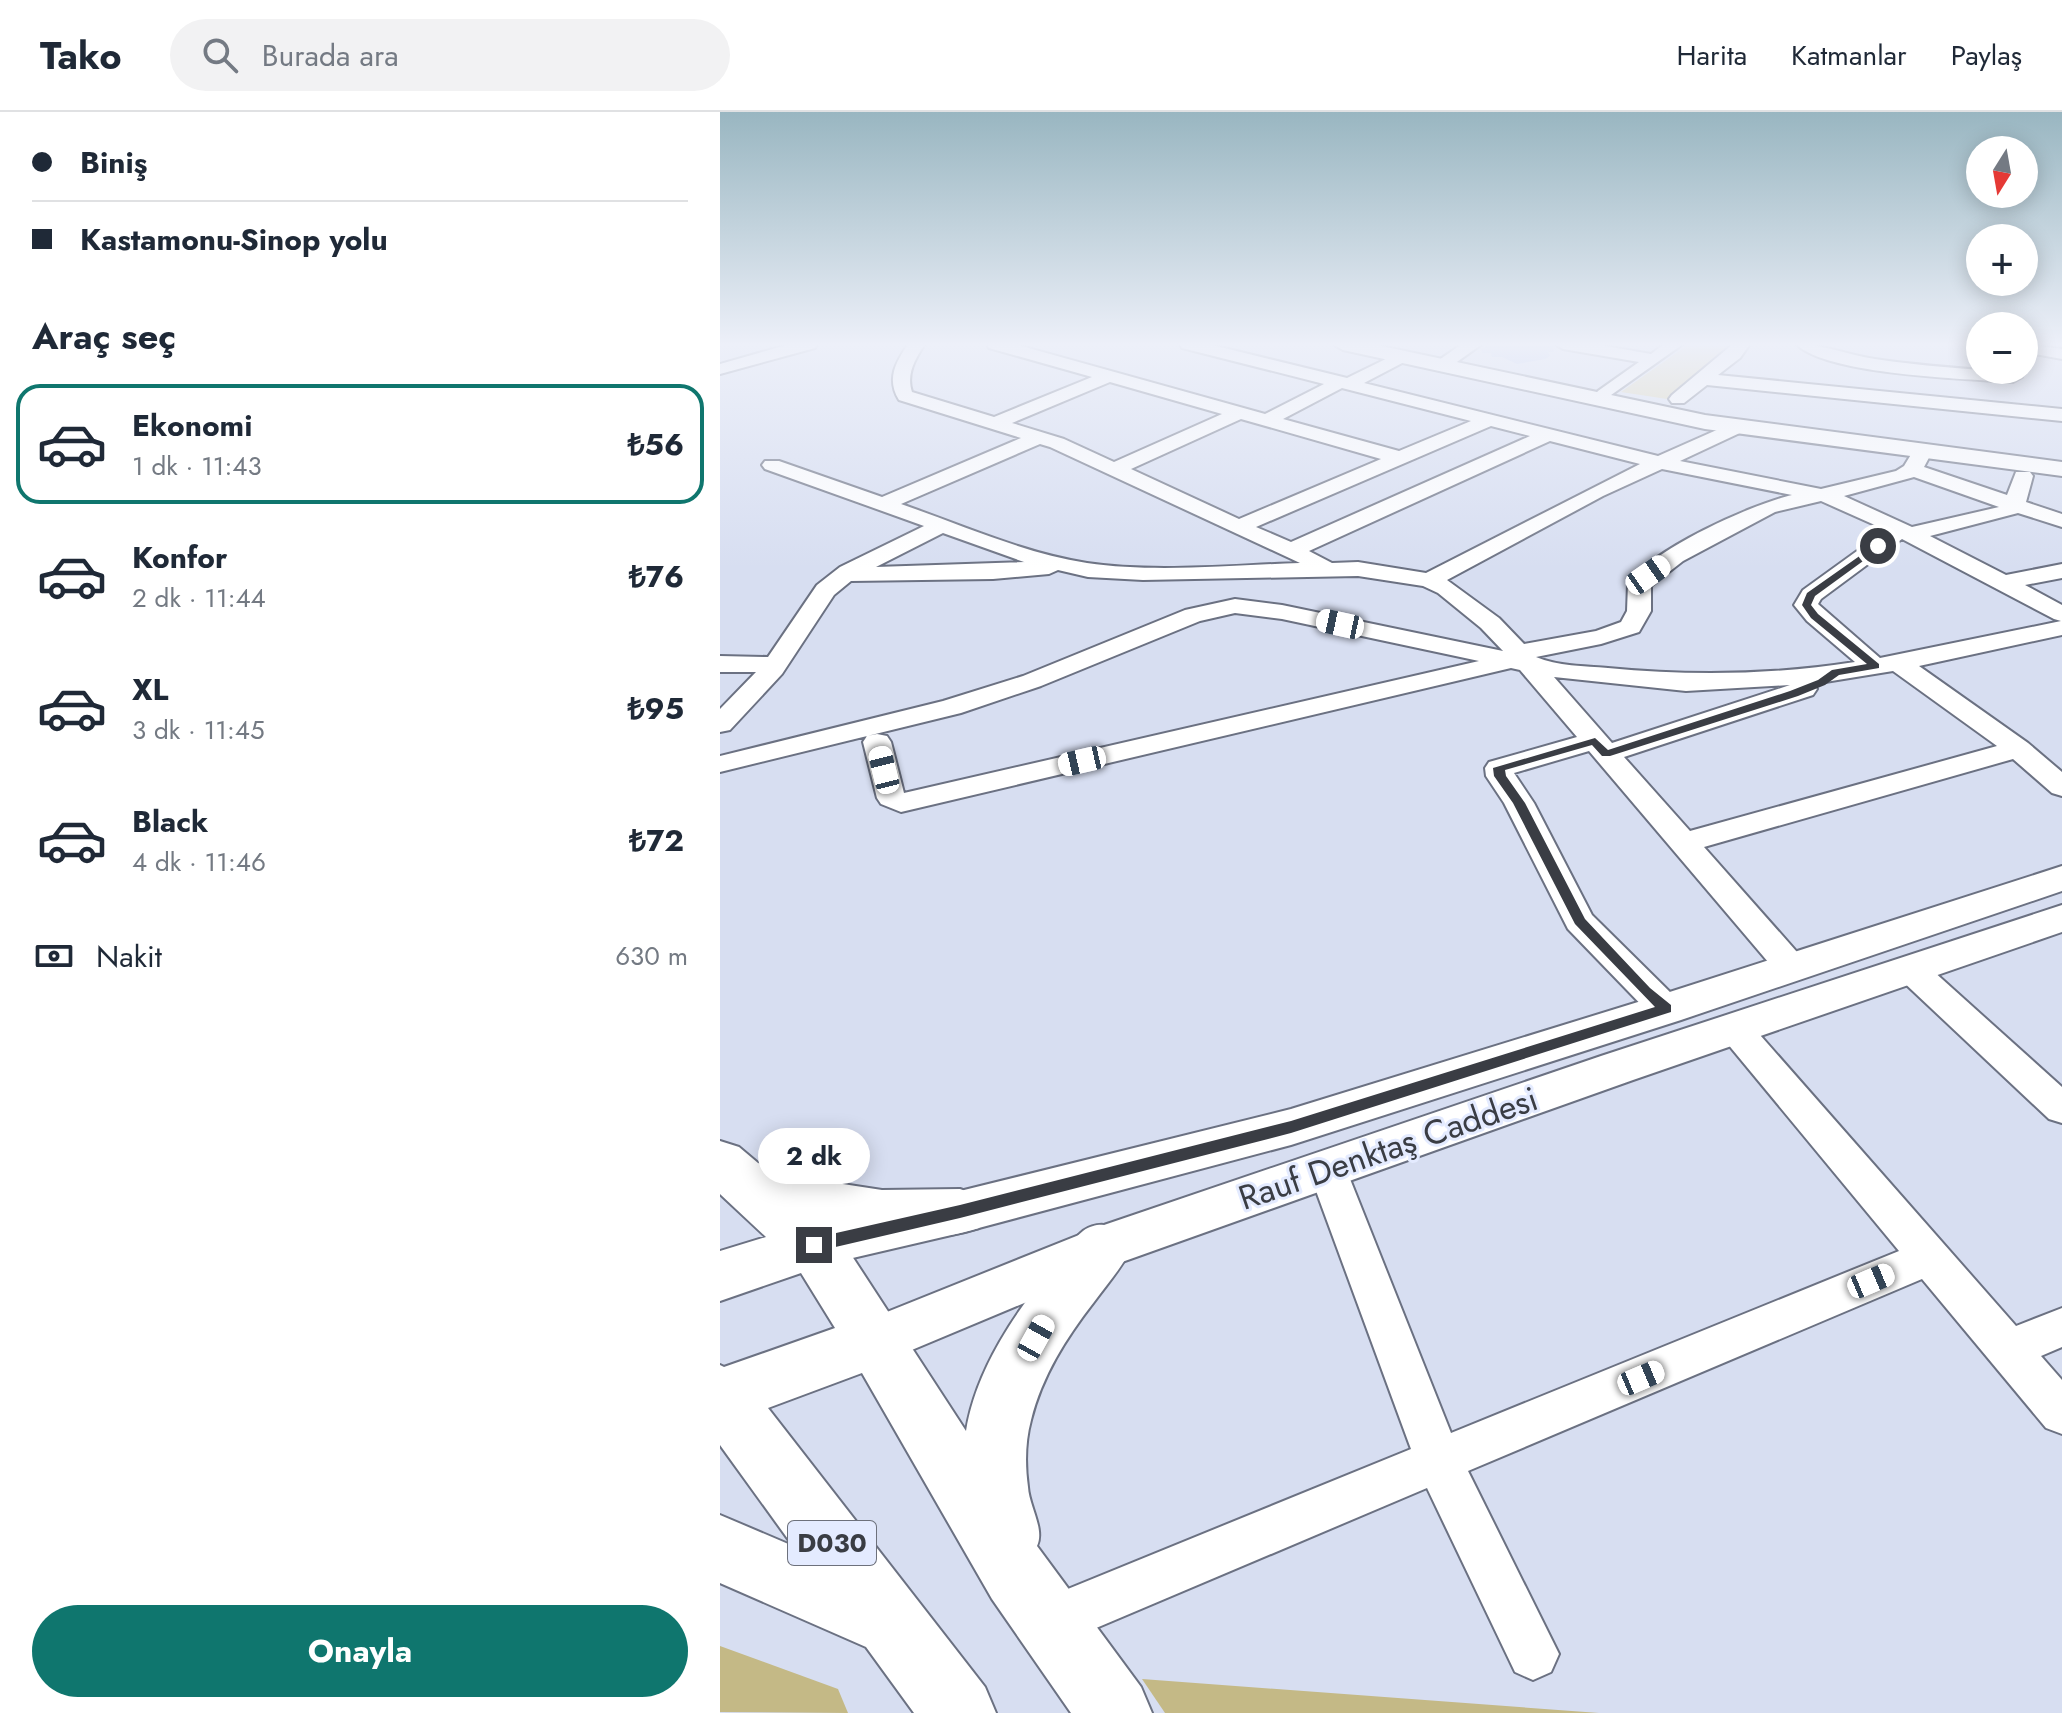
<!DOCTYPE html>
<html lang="tr">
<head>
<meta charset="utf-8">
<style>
	body { margin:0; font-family:Jost,sans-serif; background:#f2f2f3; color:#1f2937; height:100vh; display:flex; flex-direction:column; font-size:30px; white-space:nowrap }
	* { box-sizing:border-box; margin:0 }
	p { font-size:26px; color:#747a83 }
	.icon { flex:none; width:44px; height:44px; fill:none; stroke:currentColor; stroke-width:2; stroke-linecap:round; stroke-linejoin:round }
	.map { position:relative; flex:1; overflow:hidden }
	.details { display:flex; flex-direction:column; background:#fff; width:720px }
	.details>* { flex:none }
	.guide { display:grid; align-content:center; height:176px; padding:0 32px; background:#fff }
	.needle { width:52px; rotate:191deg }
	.buttons { position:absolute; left:1246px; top:24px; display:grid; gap:16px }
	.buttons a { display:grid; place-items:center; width:72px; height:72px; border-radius:50%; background:#fff; box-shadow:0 4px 20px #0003; font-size:40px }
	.end { position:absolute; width:36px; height:36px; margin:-18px; border:10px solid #3a3d44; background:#fff; box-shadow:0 0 0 4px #fff }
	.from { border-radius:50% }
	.bubble { position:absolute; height:56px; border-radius:28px; background:#fff; box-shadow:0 4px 20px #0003; font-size:26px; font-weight:700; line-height:56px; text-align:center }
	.car { position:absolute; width:24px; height:48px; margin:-24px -12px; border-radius:10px; box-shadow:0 0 6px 2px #0007; background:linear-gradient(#fff 24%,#345 0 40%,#fff 0 76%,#345 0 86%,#fff 0) }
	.guide b { display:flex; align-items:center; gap:28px; height:76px; font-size:30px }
	.guide b+b { border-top:2px solid #e0e1e3 }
	.guide i { width:20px; height:20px; background:#1f2937 }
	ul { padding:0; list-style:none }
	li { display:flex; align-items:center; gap:24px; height:120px; margin:0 16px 12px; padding:0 16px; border:4px solid transparent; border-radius:24px }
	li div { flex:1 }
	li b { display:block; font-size:30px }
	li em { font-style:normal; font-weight:700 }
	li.on { border-color:#0f766e }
	li>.icon { width:72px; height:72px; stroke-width:1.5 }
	h2 { padding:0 32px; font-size:36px; line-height:96px }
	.pay { display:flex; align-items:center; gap:20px; height:88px; padding:0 32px; font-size:30px }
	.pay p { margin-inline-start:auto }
	.button { display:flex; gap:16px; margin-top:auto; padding:16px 32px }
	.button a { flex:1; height:92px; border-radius:48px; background:#0f766e; color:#fff; font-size:32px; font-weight:700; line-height:92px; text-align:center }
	header { display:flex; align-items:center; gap:48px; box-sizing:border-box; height:112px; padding:0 40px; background:#fff; border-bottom:2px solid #e0e1e3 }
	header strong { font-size:38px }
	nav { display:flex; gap:44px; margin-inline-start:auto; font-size:28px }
	.search { width:560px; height:72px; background:#f2f2f3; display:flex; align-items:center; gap:20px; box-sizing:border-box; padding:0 28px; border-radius:44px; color:#747a83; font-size:30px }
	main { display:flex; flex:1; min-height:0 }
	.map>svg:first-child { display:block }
	.green { fill:#d9d1ab }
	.water { fill:#c4b986 }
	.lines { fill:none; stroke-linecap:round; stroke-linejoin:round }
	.river { fill:#c4b986; fill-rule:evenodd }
	.building { fill:#b1c1f0 }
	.minor-casing { stroke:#6b7182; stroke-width:4 }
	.major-casing { stroke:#6b7182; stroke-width:4 }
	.highway-casing { stroke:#6b7182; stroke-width:4 }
	.minor { fill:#fff; fill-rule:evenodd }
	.major { fill:#fff; fill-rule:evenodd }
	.highway { fill:#fff; fill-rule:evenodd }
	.route { fill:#3a3d44 }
	.labels { text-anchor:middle; stroke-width:6; stroke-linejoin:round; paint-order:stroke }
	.shield { fill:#e4ebff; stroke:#6d717c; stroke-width:2 }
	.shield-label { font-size:26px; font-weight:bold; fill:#3a3d44 }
	.near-street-label { font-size:34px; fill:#3a3d44; stroke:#e4ebff }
</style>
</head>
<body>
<header>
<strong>Tako</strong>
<div class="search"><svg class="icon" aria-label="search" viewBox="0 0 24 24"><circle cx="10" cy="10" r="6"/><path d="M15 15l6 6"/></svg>Burada ara</div>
<nav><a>Harita</a><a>Katmanlar</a><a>Paylaş</a></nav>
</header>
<main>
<section class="details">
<div class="guide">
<b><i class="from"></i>Biniş</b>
<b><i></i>Kastamonu-Sinop yolu</b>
</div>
<h2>Araç seç</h2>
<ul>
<li class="on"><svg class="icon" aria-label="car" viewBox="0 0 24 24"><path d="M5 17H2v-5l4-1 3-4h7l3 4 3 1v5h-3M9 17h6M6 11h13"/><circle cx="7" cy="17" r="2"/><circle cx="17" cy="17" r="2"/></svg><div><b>Ekonomi</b><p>1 dk · 11:43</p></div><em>₺56</em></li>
<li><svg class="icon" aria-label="car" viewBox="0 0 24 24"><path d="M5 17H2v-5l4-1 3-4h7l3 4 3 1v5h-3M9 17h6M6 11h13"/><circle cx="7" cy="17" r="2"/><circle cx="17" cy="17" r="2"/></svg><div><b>Konfor</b><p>2 dk · 11:44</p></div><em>₺76</em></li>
<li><svg class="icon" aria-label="car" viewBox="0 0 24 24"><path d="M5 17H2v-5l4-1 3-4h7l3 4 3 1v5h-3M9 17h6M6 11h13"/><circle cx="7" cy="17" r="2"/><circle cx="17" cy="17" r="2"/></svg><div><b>XL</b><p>3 dk · 11:45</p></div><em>₺95</em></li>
<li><svg class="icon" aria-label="car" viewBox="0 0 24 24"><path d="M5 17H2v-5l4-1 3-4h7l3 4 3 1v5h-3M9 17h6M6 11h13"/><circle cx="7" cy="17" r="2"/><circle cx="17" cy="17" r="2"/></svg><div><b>Black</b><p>4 dk · 11:46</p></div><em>₺72</em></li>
</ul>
<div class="pay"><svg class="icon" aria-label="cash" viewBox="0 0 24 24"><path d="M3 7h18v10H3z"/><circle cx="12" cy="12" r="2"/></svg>Nakit<p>630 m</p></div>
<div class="button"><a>Onayla</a></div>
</section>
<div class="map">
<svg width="1342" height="1601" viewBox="0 0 1342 1601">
	<rect width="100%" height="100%" fill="#d7def1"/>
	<!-- green -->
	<path class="green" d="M969 232H1014L947 287 901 280Z"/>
	<!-- water -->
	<path class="water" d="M422 1567 879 1601H445Z"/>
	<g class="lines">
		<!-- river -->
		<path class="river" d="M0 1534 118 1577 128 1601 0 1600Z"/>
	</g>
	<!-- building -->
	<path class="building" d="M774 232H822L832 234 834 240H828L830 244 825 247 797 252 782 245H772L771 241H762L761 237Z"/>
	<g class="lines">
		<!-- minor casing -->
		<g class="minor-casing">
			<g id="minor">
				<path d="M70 232H97L95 236 0 262V252Z"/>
				<path d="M188 232H205C195 247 186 262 192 280L274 305 372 265 269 236 267 232H294L545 302 604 272 462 236 460 232H488L627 266 680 240 688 245 686 249 644 271 938 344 1017 309 1026 315 1024 319 960 349 1101 377 1176 359 1184 354 1195 336 1202 334 1212 340 1204 355 1287 383 1296 360H1310L1313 364 1306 390 1342 402V415L1298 401 1210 424 1286 463 1342 452V466L1305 473 1342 493V523L1199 554 1308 631 1342 660V684L1332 681 1293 647 984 735 1084 848 1089 856 1084 864 1072 868 1060 864 869 639 794 661 814 691 872 803 958 888 963 897 958 906 946 909 934 906 848 817 784 691 766 664 765 656 769 650 857 625 800 558 791 556 181 700 161 692 157 686 143 630 147 624 157 622 167 624 171 630 184 681 759 549 562 507 515 501 480 509 321 574 241 601 0 660V644L223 589 303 564 465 498 515 487 562 493 783 539 761 516 718 481 703 474 638 464 423 468 368 465 338 458 329 462 273 467 131 469 114 483 62 562 10 618 0 620V597L36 560H0V544L48 545 97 473 120 455 204 414 45 357 42 353 45 349H59L162 385 301 326 179 288C166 267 176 250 188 232ZM390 270 502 302 394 350 344 327 292 311ZM622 276 751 309 679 339 563 307ZM521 307 661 347 519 407 411 357ZM771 314 810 324 571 430 536 415ZM830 329 920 352 706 461 638 450 612 451 589 439ZM320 332 330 335 580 451C512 453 434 461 367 451 303 441 242 413 181 392ZM942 357 1072 383C1030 393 933 437 908 472L907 499 901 510 876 519 804 532 779 506 727 468 883 384ZM1194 365 1279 395 1192 415 1124 384ZM1101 389 1166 418 1083 478 1074 493 1087 509 1135 550C1052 563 971 564 888 556 865 554 837 554 816 545L881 532 919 520 931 499V474L963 449 1055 400ZM223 421 304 450H306L156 455ZM1182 427 1334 507 1341 509 1160 546 1098 492 1101 487ZM1173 559 1277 634 970 719 904 645 1093 583 1097 577 1093 572ZM834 565 966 579 1070 573 892 631Z"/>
				<path d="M742 232H762L734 252H722L719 248Z"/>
				<path d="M835 232H874L931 242 944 232H963L884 288 875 283 878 279 919 250 843 237Z"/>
				<path d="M1013 232H1030L1020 246 998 263 1342 297V309L987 273 964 291H952L949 287 952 283Z"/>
				<path d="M1076 232C1103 232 1128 243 1155 247 1201 254 1247 257 1293 260L1302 265 1293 270C1247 267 1107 263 1076 232Z"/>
				<path d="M1304 232 1342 237V247L1304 240Z"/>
				<path d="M1190 845 1202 849 1342 975V1011L1329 1007 1178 865 1173 857 1178 849Z"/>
				<path d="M1014 903 1026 907 1296 1214 1342 1196V1235L1321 1244 1342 1268V1322L1326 1316 1202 1167 748 1359 839 1542 831 1560 813 1568 795 1560 707 1376 329 1536 311 1528 303 1510 311 1492 691 1337 588 1057 593 1046 607 1041 621 1046 626 1057 731 1321 1179 1139 1002 925 996 916 1002 907Z"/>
			</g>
		</g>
		<!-- major casing -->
		<g class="major-casing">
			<g id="major">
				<path d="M613 232H652L985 303 1342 350V364L985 317 623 238Z"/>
				<path d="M1342 754V779L961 908 571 1033 240 1121 94 1155 76 1148 68 1133 76 1118 94 1111 240 1079 571 997 931 886Z"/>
				<path d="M1342 793V820L913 968 402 1150 156 1253 137 1246 129 1229 137 1212 384 1113 881 944Z"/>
			</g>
		</g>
		<!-- highway casing -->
		<g class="highway-casing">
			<path id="highway" d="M0 1029 19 1035 38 1051 90 1067 162 1078 240 1077 259 1084 268 1100 259 1116C215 1131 161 1125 115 1118L246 1319C256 1257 296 1199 335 1152 343 1141 353 1127 363 1119 377 1109 390 1113 404 1118L412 1135C402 1156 387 1172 374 1190 346 1226 322 1264 311 1308 305 1330 305 1353 308 1375 309 1394 325 1417 317 1434L421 1575 432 1601H351L272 1487 142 1261 48 1296 265 1575 276 1601H194L146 1535 0 1471V1403L73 1434 0 1333V1253L4 1255 115 1216 81 1161 0 1189V1139L46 1125 0 1082Z"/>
		</g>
		<!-- minor -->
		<use href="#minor" class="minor"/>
		<!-- major -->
		<use href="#major" class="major"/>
		<!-- highway -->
		<use href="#highway" class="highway"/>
	</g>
	<!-- sky -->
	<linearGradient id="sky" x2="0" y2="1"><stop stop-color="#99b6c1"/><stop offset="0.51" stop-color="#edf0f9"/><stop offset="1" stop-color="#edf0f9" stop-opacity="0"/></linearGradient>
	<rect width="1342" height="456" fill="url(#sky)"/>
	<!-- route -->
	<path class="route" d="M1158 431 1161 436 1095 484 1091 493 1098 502 1159 552V556L1119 563 1105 573 1078 584 890 644H882L872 633 785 658 786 664 805 691 865 807 930 876 951 893V900L571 1021 240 1106 94 1140 88 1138 85 1133 94 1126 240 1093 571 1009 935 895 855 812 793 691 774 664 773 656 875 626 888 638 1070 579 1098 568 1112 558 1147 552 1091 506 1082 493 1087 481Z"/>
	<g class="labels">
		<!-- shield labels -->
		<rect class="shield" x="68" y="1409" width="88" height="44" rx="6"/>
		<g class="shield-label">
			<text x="112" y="1440">D030</text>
		</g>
		<!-- near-street labels -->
		<g class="near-street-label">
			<text transform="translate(668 1036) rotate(-19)" y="12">Rauf Denktaş Caddesi</text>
		</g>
	</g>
</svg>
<div class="buttons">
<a><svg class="needle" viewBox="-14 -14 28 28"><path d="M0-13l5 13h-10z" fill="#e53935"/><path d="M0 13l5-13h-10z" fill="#747a83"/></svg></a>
<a>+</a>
<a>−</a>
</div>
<i class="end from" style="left:1158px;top:434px"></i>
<i class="end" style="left:94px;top:1133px"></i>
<div class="bubble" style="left:38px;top:1016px;width:112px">2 dk</div>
<i class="car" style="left:928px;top:463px;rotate:55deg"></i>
<i class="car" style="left:620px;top:512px;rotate:282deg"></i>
<i class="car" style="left:362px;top:649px;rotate:257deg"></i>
<i class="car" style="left:164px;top:658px;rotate:346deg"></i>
<i class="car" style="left:1151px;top:1169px;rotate:67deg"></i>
<i class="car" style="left:316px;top:1226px;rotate:29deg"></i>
<i class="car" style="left:921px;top:1266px;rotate:67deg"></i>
</div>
</main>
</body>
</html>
